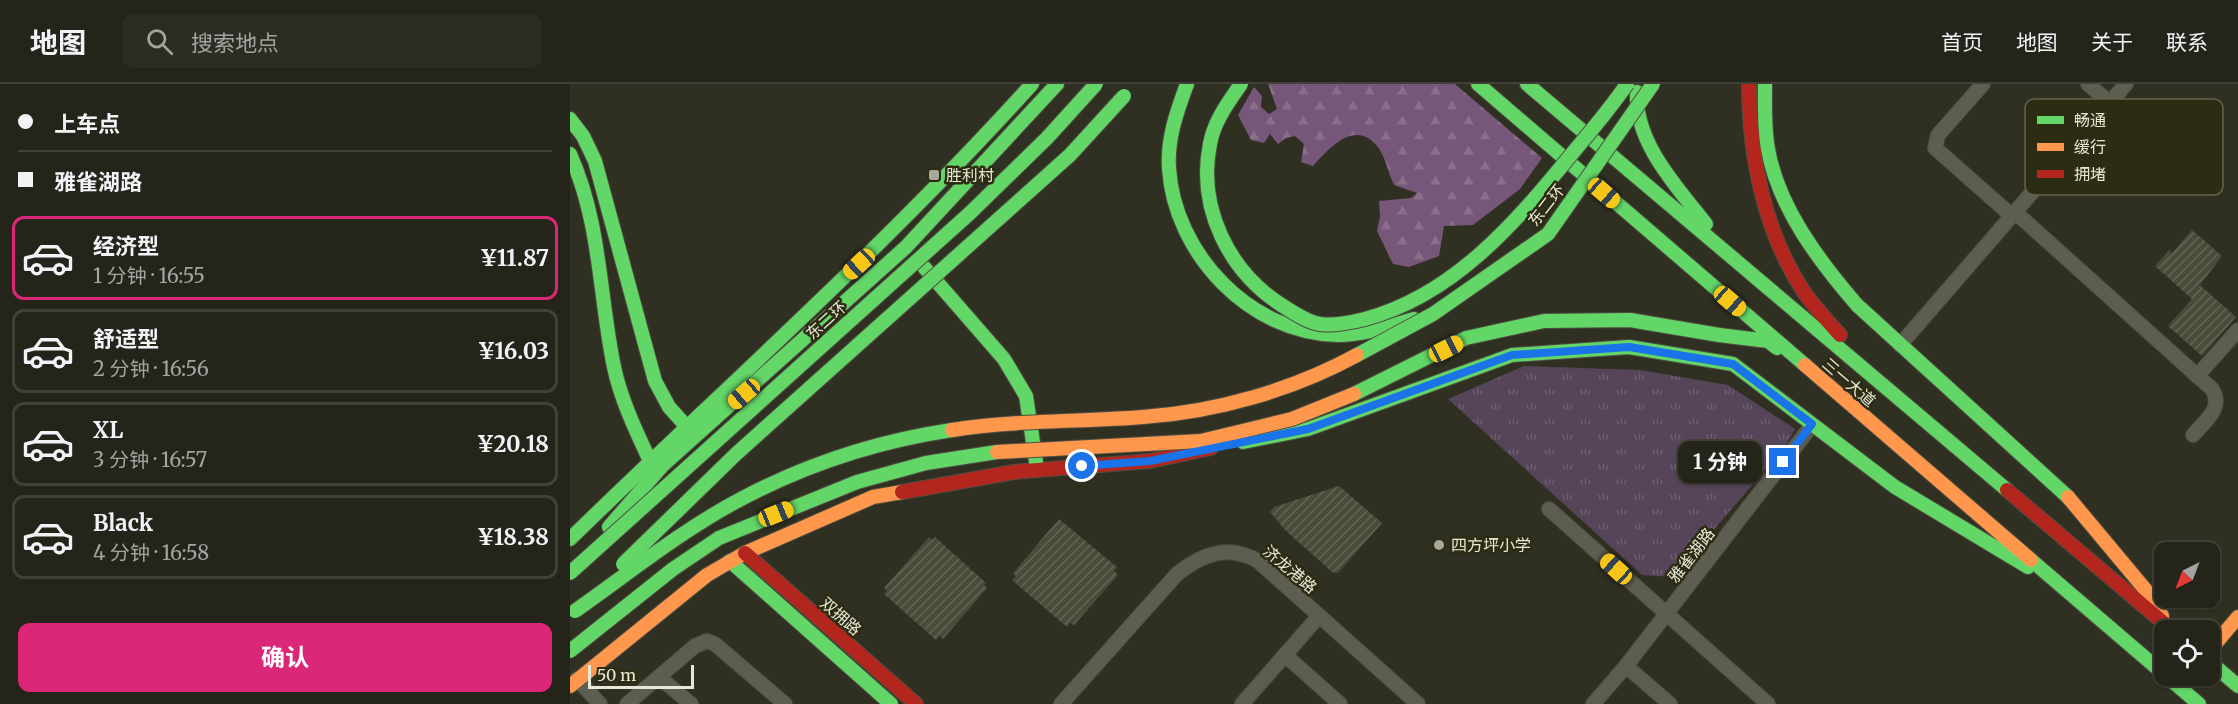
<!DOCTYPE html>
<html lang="zh">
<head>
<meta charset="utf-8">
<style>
	body { margin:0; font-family:Merriweather,"Noto Sans SC",serif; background:#2c2c23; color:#f1f3f6; height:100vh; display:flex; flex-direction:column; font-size:22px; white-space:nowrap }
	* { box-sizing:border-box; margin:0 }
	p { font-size:20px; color:#a3a4a2 }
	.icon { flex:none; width:33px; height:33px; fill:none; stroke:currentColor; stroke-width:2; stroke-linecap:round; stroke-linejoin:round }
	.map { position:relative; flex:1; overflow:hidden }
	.panel { display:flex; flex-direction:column; background:#24241a; width:570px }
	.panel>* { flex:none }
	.guide { display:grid; align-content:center; height:132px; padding:0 18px; background:#24241a }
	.needle { width:39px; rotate:222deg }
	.fabs { position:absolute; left:1584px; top:458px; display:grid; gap:12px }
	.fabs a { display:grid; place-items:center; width:66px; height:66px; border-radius:12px; background:#24241a; box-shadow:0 2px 4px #0004,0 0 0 2px #414139; font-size:30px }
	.scale { position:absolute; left:18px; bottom:15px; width:106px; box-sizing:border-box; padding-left:6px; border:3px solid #e8e8d8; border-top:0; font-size:16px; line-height:21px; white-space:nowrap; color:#e8e8d8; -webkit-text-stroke:4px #2c2c12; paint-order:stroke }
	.end { position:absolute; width:27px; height:27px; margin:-14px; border:8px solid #1a73e8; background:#fff; box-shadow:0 0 0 3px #fff }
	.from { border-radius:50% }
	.bubble { position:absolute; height:42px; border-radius:12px; background:#24241a; box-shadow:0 2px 4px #0004,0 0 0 2px #414139; font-size:20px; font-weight:700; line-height:42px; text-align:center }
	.car { position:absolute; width:18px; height:36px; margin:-18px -9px; border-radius:8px; box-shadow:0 0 4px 2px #0007; background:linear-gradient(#f5c518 24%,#345 0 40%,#f5c518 0 76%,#345 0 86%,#f5c518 0) }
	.guide b { display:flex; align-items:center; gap:21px; height:57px; font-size:22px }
	.guide b+b { border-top:2px solid #414139 }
	.guide i { width:15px; height:15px; background:#f1f3f6 }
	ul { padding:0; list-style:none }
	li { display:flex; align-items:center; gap:18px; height:84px; margin:0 12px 9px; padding:0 6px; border:3px solid #414139; border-radius:12px }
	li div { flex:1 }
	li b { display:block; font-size:22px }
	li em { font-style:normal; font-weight:700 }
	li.current { border-color:#db2777 }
	li>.icon { width:54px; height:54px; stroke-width:1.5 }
	.button { display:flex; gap:12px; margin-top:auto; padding:12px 18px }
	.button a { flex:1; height:69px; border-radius:12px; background:#db2777; color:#fff; font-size:24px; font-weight:700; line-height:69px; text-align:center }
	header { display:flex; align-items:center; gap:36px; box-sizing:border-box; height:84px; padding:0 30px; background:#24241a; border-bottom:2px solid #414139 }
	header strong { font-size:28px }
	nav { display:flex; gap:33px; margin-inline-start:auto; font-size:21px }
	.search { width:420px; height:54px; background:#2c2c23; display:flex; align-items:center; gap:15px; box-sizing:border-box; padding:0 21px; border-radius:12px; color:#a3a4a2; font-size:22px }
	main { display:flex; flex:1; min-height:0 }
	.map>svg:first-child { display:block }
	.forest { fill:url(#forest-firs) }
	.park { fill:url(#park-tufts) }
	.building { fill:url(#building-hatch) }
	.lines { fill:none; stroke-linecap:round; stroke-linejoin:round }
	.street-casing { stroke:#4e4d41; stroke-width:16 }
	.fast-casing { stroke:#4e4d41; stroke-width:16 }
	.slow-casing { stroke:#4e4d41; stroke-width:16 }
	.jam-casing { stroke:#4e4d41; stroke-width:16 }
	.street { stroke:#5d5d52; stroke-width:14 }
	.fast { stroke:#63d668; stroke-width:14 }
	.slow { stroke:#ff974d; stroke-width:14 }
	.jam { stroke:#b3261e; stroke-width:14 }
	.fast-bridge-casing { stroke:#4e4d41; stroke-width:16; stroke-linecap:butt }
	.slow-bridge-casing { stroke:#4e4d41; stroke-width:16; stroke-linecap:butt }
	.fast-bridge { stroke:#63d668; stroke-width:14 }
	.slow-bridge { stroke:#ff974d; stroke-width:14 }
	.route { stroke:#1a73e8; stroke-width:8 }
	.poi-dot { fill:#a8a898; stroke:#2c2c12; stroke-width:2 }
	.labels { text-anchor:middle; stroke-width:5; stroke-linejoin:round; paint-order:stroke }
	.poi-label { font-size:16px; fill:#e8e8d8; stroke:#2c2c12; text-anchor:start }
	.street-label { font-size:16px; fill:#e8e8d8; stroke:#2c2c12 }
	.key { fill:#2c2c12; stroke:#64644d; stroke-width:1.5 }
	.key-label { font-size:16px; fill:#e8e8d8 }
</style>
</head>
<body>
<header>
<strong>地图</strong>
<div class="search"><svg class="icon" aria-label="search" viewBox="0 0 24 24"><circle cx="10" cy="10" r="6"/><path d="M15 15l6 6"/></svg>搜索地点</div>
<nav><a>首页</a><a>地图</a><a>关于</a><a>联系</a></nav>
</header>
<main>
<section class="panel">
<div class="guide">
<b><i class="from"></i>上车点</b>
<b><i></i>雅雀湖路</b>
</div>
<ul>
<li class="current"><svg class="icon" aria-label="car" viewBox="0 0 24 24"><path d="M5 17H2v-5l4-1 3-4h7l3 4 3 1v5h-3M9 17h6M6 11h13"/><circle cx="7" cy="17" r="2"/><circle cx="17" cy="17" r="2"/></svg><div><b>经济型</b><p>1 分钟 · 16:55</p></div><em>¥11.87</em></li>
<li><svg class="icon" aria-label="car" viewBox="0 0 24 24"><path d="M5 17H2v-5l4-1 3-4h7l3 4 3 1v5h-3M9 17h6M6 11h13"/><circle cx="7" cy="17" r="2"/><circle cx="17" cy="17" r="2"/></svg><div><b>舒适型</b><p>2 分钟 · 16:56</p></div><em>¥16.03</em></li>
<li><svg class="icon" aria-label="car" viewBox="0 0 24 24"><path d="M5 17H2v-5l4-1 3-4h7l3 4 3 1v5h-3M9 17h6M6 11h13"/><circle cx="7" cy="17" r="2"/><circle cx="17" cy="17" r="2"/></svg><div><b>XL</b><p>3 分钟 · 16:57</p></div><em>¥20.18</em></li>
<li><svg class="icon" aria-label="car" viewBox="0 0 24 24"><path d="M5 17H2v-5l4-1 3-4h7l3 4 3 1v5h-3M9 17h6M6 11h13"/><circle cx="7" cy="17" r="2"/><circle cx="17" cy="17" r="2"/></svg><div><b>Black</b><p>4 分钟 · 16:58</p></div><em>¥18.38</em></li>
</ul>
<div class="button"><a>确认</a></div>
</section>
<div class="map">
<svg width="1668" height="620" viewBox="0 0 1668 620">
	<defs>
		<pattern id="forest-firs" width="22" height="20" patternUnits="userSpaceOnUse" patternTransform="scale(1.5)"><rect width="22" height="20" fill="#765779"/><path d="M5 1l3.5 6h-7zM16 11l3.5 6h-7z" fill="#8a6f8b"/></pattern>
		<pattern id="park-tufts" width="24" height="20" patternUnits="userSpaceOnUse" patternTransform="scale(1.5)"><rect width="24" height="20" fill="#564458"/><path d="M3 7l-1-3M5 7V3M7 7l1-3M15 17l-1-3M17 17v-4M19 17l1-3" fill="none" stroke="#6e5f6f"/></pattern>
		<pattern id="building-hatch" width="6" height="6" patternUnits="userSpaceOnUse" patternTransform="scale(1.5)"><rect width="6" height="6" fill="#4b4b3a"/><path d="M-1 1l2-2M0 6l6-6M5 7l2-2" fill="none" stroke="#656556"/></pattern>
	</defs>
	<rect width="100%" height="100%" fill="#303022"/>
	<!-- forest -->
	<path class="forest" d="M698 0H885L972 74 950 105 903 141 874 142 869 172 839 183 823 180 807 147 810 133 809 117 841 114 847 109 824 101C818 89 816 73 807 62 785 35 759 64 743 82L731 78 734 60 725 52 716 54 708 60 700 50 694 59 681 56 668 31 684 3 692 12 691 23 699 30 707 25Z"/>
	<!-- park -->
	<path class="park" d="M954 282 1070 286 1158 301 1225 345 1215 363 1103 493 1072 491 878 315Z"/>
	<!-- building -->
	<g class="building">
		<path d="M1622 146 1652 172 1630 201 1666 233 1632 272 1598 242 1622 215 1585 182 1599 166 1602 169Z"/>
		<path d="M769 402 812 439 768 489 762 488 715 446 700 428 704 423Z"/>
		<path d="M489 435 547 483 544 487 548 491 504 541 500 539 497 543 442 496 446 492 443 489Z"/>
		<path d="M359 453 362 456 365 453 416 499 414 501 417 504 373 555 370 552 366 556 314 510 317 507 314 504Z"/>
	</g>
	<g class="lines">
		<!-- street casing -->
		<g class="street-casing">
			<g id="street">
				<path d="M1413 0 1368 51 1365 64 1442 132"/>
				<path d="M1518 0 1540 19"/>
				<path d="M1445 128 1642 305C1654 324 1635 337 1623 351"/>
				<path d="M1330 261 1556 0"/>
				<path d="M1627 292 1668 246"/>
				<path d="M979 425 1198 620"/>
				<path d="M715 571 770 620"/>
				<path d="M1056 582 1100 620"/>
				<path d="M89 593 121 620"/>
				<path d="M7 595 30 620"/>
				<path d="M57 620 125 562 137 557 145 560 215 620"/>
				<path d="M491 620 607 490C632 470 658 460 688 477L848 620"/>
				<path d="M672 620 749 532"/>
				<path d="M1023 620 1056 582 1242 341"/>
			</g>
		</g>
		<!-- fast casing -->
		<g class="fast-casing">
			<g id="fast">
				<path d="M617 0C607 27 597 55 599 84 604 169 680 250 768 251 794 251 819 242 844 235"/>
				<path d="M908 0 1235 281"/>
				<path d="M957 0 1437 406"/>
				<path d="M1195 0C1195 22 1194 44 1198 65 1208 123 1249 177 1287 221L1498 413"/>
				<path d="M1067 8C1064 58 1107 103 1136 140"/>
				<path d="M0 35 13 52 25 77 85 297 99 323 117 343"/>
				<path d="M0 70C31 139 29 211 44 283 51 316 66 347 80 377"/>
				<path d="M354 183 434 275 456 312 466 378"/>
				<path d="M1149 251 1198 257 1207 264"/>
				<path d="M673 358 738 345 942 271 1059 263 1163 280 1325 403 1458 483"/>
				<path d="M39 443 93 381 336 163 487 0"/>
				<path d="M0 455C155 304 317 161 462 0"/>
				<path d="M1461 476 1629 620"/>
				<path d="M160 477 321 620"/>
				<path d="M1640 578 1668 602"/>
			</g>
		</g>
		<!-- slow casing -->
		<g class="slow-casing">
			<g id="slow">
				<path d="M1235 281 1461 476"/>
				<path d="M1498 413 1584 516 1592 532"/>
				<path d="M1640 566 1668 533"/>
				<path d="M0 602 137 491 175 469 303 413 332 408"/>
			</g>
		</g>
		<!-- jam casing -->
		<g class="jam-casing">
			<g id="jam">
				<path d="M1179 0C1179 71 1194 148 1234 208 1245 224 1258 237 1270 251"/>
				<path d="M1437 406 1602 546"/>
				<path d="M332 408 444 388 580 377 641 364"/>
				<path d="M175 469 346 620"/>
			</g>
		</g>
		<!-- street -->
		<use href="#street" class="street"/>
		<!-- fast -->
		<use href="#fast" class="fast"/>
		<!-- slow -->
		<use href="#slow" class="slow"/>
		<!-- jam -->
		<use href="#jam" class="jam"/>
		<!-- fast-bridge casing -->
		<g class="fast-bridge-casing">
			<g id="fast-bridge">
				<path d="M671 0C658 19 644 37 640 60 627 124 659 188 713 222 724 229 737 238 750 240 763 242 783 238 795 235 884 211 945 139 1001 71 1020 48 1040 25 1057 0"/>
				<path d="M787 271 863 230 978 150 1083 0"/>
				<path d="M784 310 896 254 974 237 1060 236 1149 251"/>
				<path d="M53 480 166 370 500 71 554 12"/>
				<path d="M0 489 400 129 477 54 526 0"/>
				<path d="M5 527C59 489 112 446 171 415 237 380 308 357 382 346"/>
				<path d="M0 567 103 485 149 454 287 398 356 379 427 368"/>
			</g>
		</g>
		<!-- slow-bridge casing -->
		<g class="slow-bridge-casing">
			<g id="slow-bridge">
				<path d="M382 346C445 336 509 338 573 333 646 328 723 306 787 271"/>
				<path d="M427 368 631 357 722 335 784 310"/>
			</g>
		</g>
		<!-- fast-bridge -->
		<use href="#fast-bridge" class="fast-bridge"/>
		<!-- slow-bridge -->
		<use href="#slow-bridge" class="slow-bridge"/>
	</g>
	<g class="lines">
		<!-- route -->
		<path class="route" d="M512 382 580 377 738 345 942 271 1059 263 1163 280 1242 340 1213 378"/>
	</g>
	<!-- markers -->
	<g class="poi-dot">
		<rect x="358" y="85" width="12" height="12" rx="3"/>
		<circle cx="869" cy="461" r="6"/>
	</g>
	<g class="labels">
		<!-- poi labels -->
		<g class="poi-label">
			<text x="376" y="97">胜利村</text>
			<text x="881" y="467">四方坪小学</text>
		</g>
		<!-- street labels -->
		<g class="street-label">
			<text transform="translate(976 121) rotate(-52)" y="6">东二环</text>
			<text transform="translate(256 236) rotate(-42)" y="6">东二环</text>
			<text transform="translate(1279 298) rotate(41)" y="6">三一大道</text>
			<text transform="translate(1121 471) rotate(-52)" y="6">雅雀湖路</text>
			<text transform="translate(720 485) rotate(40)" y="6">济龙港路</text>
			<text transform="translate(271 532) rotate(41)" y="6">双拥路</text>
		</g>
	</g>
	<!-- legend -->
	<rect x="1455" y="15" width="198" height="96" rx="9" class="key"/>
	<rect x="1467" y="32" width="27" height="8" fill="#63d668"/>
	<rect x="1467" y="59" width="27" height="8" fill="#ff974d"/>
	<rect x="1467" y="86" width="27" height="8" fill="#b3261e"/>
	<g class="key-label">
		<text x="1504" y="42">畅通</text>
		<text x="1504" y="69">缓行</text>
		<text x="1504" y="96">拥堵</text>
	</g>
</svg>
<div class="fabs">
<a><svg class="needle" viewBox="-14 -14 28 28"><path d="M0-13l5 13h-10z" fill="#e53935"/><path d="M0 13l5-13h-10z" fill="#a3a4a2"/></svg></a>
<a><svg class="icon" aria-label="locate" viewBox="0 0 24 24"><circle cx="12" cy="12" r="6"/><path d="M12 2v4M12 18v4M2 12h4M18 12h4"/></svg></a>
</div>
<div class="scale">50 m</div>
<i class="end from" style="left:512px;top:382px"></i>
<i class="end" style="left:1213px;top:378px"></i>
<div class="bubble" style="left:1108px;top:357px;width:84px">1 分钟</div>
<i class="car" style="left:1034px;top:109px;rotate:131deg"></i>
<i class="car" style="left:289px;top:180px;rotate:227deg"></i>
<i class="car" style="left:1160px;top:217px;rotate:131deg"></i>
<i class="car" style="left:876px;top:265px;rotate:63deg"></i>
<i class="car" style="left:174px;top:310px;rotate:229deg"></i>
<i class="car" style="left:206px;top:430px;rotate:68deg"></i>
<i class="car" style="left:1046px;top:485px;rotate:312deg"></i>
</div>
</main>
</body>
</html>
